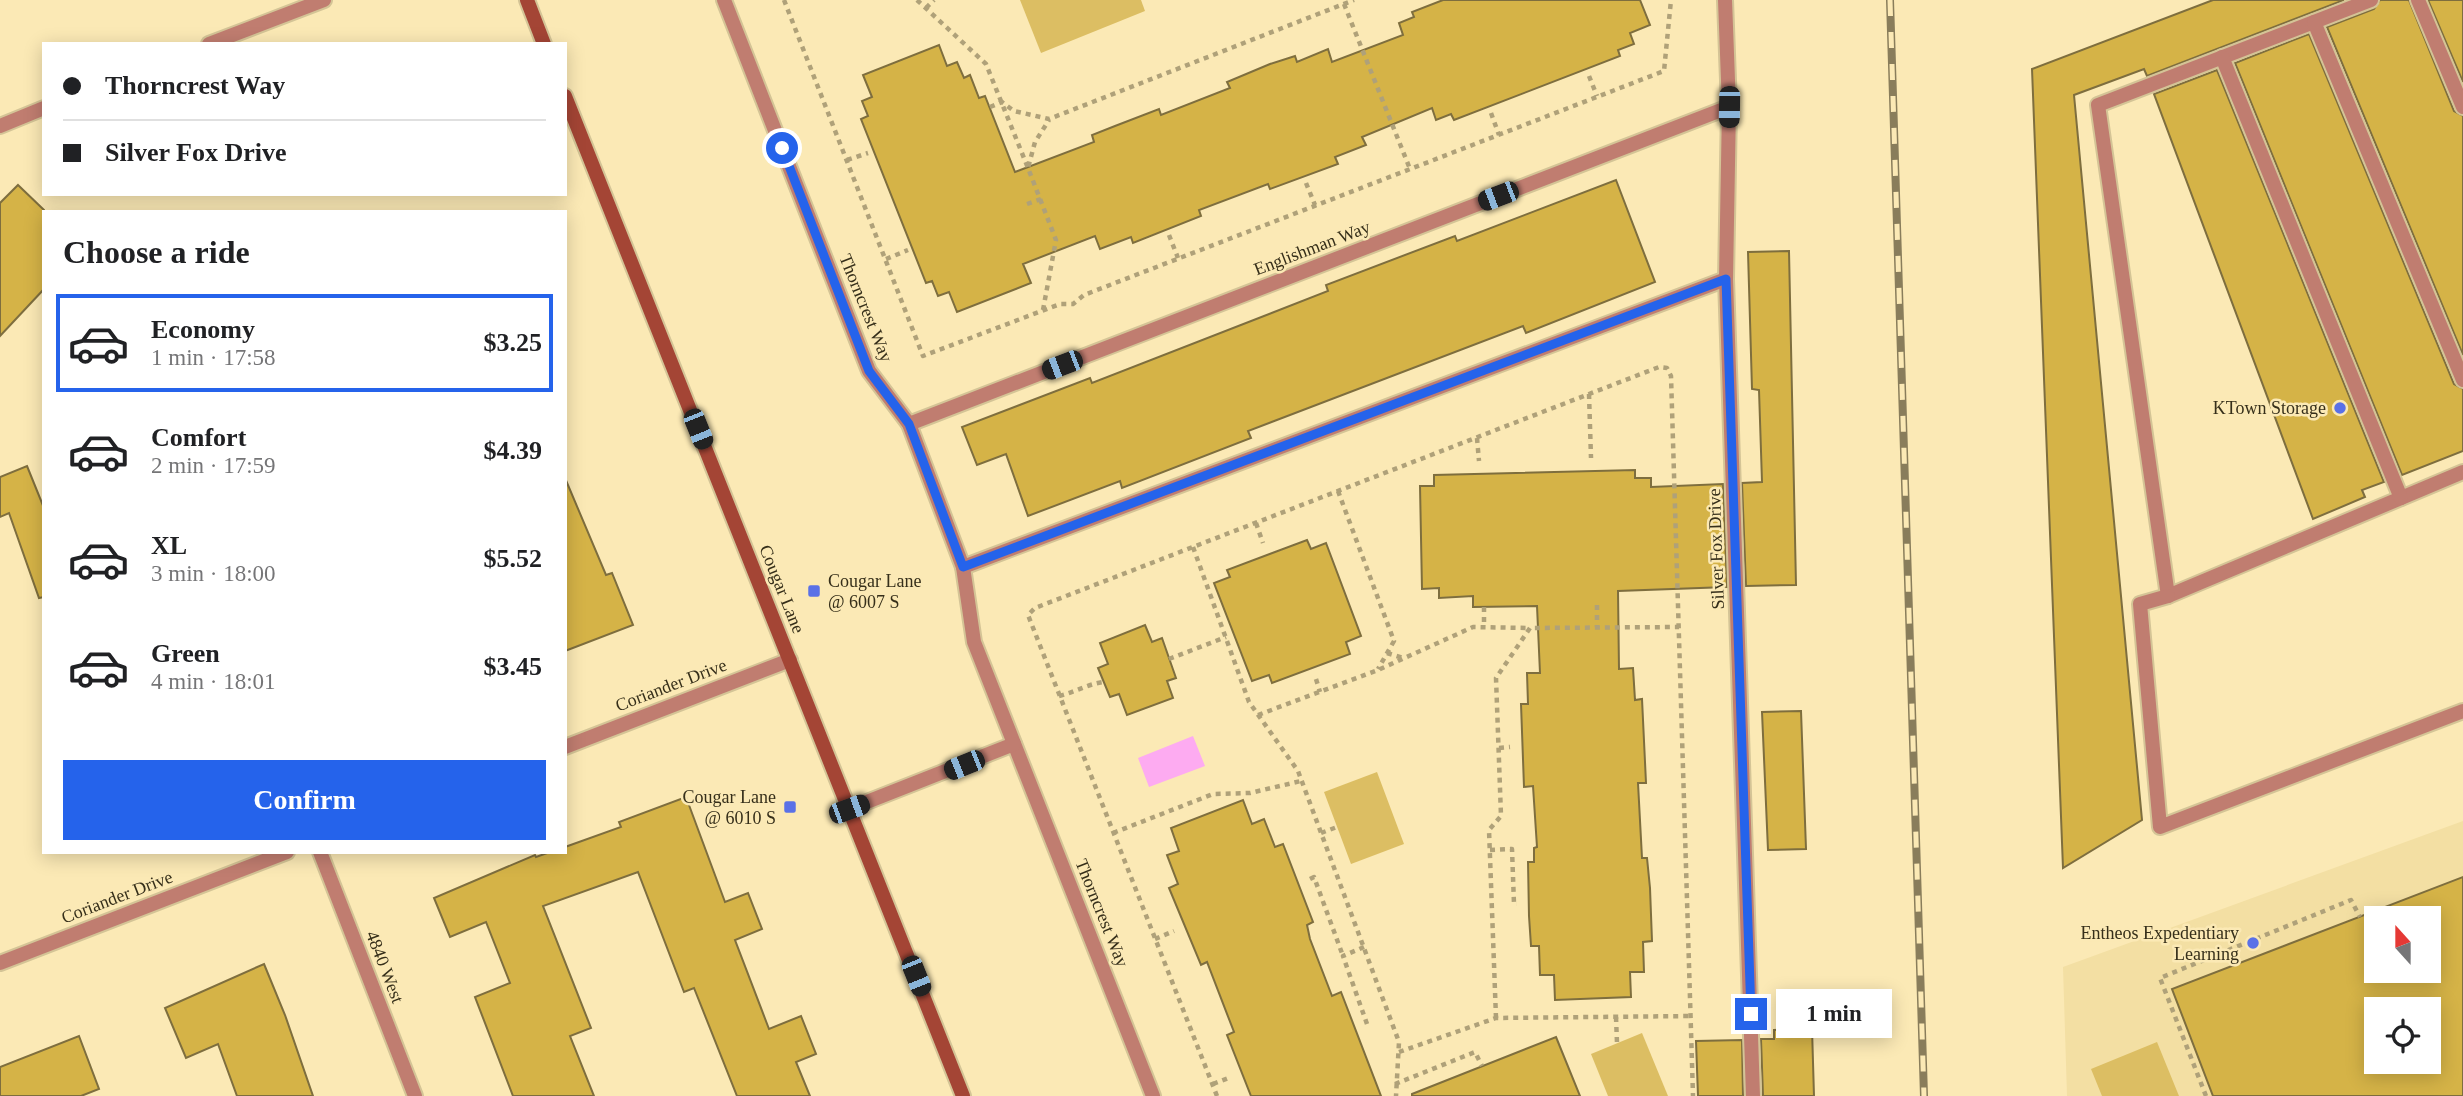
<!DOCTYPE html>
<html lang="en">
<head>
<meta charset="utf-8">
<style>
	body { margin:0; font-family:"Times New Roman",serif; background:#f2f2f2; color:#202124; height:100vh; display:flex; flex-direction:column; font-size:26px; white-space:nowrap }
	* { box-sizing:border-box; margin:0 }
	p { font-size:23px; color:#757577 }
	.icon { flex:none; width:38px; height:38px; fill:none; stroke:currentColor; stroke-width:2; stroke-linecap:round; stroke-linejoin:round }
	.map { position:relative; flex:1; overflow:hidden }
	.panel { position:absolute; left:42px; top:210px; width:525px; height:644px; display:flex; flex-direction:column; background:#fff; border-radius:0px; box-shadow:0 4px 18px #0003 }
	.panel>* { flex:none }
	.hud { position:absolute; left:42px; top:42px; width:525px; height:154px; border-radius:0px; box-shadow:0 4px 18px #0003; display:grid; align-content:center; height:154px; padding:0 21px; background:#fff }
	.needle { width:46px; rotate:339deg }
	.tools { position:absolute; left:2364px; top:906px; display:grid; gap:14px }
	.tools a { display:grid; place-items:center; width:77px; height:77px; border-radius:0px; background:#fff; box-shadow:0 4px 18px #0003; font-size:35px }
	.end { position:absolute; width:32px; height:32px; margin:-16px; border:9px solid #2563eb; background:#fff; box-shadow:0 0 0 4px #fff }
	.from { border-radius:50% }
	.bubble { position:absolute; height:49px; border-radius:0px; background:#fff; box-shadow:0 4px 18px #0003; font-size:23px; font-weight:700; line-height:49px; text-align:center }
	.car { position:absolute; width:21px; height:42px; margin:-21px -10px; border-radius:9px; box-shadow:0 0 5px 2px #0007; background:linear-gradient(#222 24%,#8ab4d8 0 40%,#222 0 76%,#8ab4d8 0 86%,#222 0) }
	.hud b { display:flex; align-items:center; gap:24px; height:66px; font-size:26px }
	.hud b+b { border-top:2px solid #e0e0e0 }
	.hud i { width:18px; height:18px; background:#202124 }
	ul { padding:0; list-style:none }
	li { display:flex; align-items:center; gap:21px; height:98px; margin:0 14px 10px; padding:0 7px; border:4px solid transparent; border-radius:0px }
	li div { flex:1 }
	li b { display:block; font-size:26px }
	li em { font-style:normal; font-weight:700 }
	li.on { border-color:#2563eb }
	li>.icon { width:63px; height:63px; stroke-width:1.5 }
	h2 { padding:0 21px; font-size:32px; line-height:84px }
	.primary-button { display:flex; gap:14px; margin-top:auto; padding:14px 21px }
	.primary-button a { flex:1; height:80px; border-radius:0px; background:#2563eb; color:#fff; font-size:28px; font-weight:700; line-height:80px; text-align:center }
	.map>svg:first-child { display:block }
	.built { fill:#f3dfa3; fill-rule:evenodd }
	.green { fill:#dcbe63 }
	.water { fill:#fdabf1 }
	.building { fill:#d5b347; stroke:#7e6e3e; stroke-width:2; fill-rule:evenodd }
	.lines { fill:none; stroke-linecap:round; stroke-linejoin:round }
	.service-casing { stroke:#d4c496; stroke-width:18 }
	.minor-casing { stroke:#d4c496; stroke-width:18 }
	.secondary-casing { stroke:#d4c496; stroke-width:18 }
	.path { stroke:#afa179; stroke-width:4.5; stroke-dasharray:5 5; stroke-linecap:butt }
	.service { stroke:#c07d70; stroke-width:14 }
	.minor { stroke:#c07d70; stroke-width:14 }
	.secondary { stroke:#a44535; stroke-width:14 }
	.rail-casing { stroke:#897d5b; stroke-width:8 }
	.rail { stroke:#fbe9b5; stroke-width:5; stroke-dasharray:16; stroke-linecap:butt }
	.route { stroke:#2563eb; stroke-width:9 }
	.poi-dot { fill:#5a71e7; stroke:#fbe9b5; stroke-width:2.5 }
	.labels { text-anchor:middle; stroke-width:5; stroke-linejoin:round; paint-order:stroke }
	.street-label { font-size:18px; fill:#362f1a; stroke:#fbe9b5 }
	.poi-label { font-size:18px; fill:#362f1a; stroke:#fbe9b5; text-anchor:end }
</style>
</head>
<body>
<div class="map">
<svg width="2463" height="1096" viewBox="0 0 2463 1096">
	<rect width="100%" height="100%" fill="#fbe9b5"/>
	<!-- built -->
	<path class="built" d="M2463 821V1096H2067L2063 967ZM2376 919H2429V971H2376ZM2376 1010H2429V1062H2376Z"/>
	<!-- green -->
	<g class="green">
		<path d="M1020 0H1141L1145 11 1041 53Z"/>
		<path d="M1377 772 1404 844 1351 864 1324 792Z"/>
		<path d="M1642 1033 1668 1096H1608L1591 1054Z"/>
		<path d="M2157 1042 2179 1096H2102L2091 1069Z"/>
	</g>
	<!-- water -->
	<path class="water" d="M1193 736 1205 766 1149 787 1138 758Z"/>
	<!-- building -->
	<g class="building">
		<path d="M1443 0H1640L1650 25 1630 33 1634 44 1618 50 1620 56 1454 120 1451 114 1436 120 1432 108 1362 137 1366 145 1335 157 1338 164 1270 189 1268 184 1199 210 1201 216 1133 243 1131 237 1100 249 1095 236 1023 264 1031 283 957 312 949 292 938 296 932 281 926 283 861 119 868 116 862 101 872 97 863 75 939 45 947 66 957 62 964 78 970 75 979 98 985 96 1015 172 1094 142 1092 135 1115 126 1159 109 1161 115 1230 88 1227 82 1270 64 1295 56 1297 62 1328 49 1332 62 1403 35 1399 23 1414 17 1412 12Z"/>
		<path d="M2213 0H2344L2147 76 2144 69 2074 95 2142 820 2063 868 2032 69Z"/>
		<path d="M2380 0H2409L2454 111 2463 116V355L2327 27 2374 9Z"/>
		<path d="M2428 0H2463V82Z"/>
		<path d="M2309 34 2454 384 2463 389V451L2402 475 2235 63Z"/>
		<path d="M2217 70 2384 482 2362 490 2365 497 2313 519 2154 94Z"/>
		<path d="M1616 180 1655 282 1526 333 1523 326 1248 431 1251 438 1122 488 1120 481 1028 516 1006 454 977 465 962 427 1090 378 1092 383 1328 291 1326 285 1455 236 1457 241Z"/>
		<path d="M18 185 44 210V289L0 336V203Z"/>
		<path d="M1789 251 1796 585 1746 586 1742 483 1762 482 1759 390 1752 389 1748 252Z"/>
		<path d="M27 466 44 508V597L39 598 9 513 0 517V477Z"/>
		<path d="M1635 470V478H1651V487L1723 484 1727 587 1618 591 1619 669 1633 668 1635 700 1642 699 1646 783H1638L1642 858H1647L1650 888 1652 941 1643 942 1644 972H1630L1631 997 1555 1000 1554 975H1540L1539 946H1531L1529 916 1528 862H1534V848L1537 847 1533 786 1524 787 1521 704H1528L1527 673H1540L1537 606 1473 607V596L1439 598V588L1422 589 1420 486H1434V475Z"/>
		<path d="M565 478 606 575 612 573 633 625 565 651Z"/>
		<path d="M1307 540 1311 549 1326 543 1361 636 1346 642 1350 654 1272 683 1269 675 1252 681 1214 583 1230 577 1227 570Z"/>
		<path d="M1145 625 1152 642 1162 638 1176 678 1167 681 1173 698 1127 715 1119 694 1110 697 1098 668 1108 664 1100 643Z"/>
		<path d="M1801 711 1806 849 1768 850 1762 712Z"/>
		<path d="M686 797 725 902 748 893 762 929 735 940 769 1029 801 1016 816 1054 796 1062 810 1096H737L694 988 684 992 638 872 543 906 591 1028 570 1036 594 1096H513L475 997 510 983 486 922 450 937 434 898 535 855 536 857 550 852H565V847L621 827 619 822Z"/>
		<path d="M1243 800 1252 824 1264 819 1275 847 1283 844 1313 922 1307 925 1310 939 1332 996 1341 992 1381 1096H1251L1227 1035 1234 1032 1207 962 1201 965 1169 888 1178 884 1167 855 1179 851 1171 828Z"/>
		<path d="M2463 877V1096H2213L2172 989ZM2376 919H2429V971H2376ZM2376 1010H2429V1062H2376Z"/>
		<path d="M264 964 285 1015 313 1096H237L218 1044 186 1058 165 1008Z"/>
		<path d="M1812 1028 1814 1096H1763L1761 1039H1774V1030Z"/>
		<path d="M79 1036 99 1089 81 1096H0V1067Z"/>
		<path d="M1556 1037 1580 1096H1412V1094Z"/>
		<path d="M1742 1040 1743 1096H1698L1696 1041Z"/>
	</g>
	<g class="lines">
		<!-- service casing -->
		<g class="service-casing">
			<g id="service">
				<path d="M2371 0 2098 105 2168 596 2463 472"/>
				<path d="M2418 0 2463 107"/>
				<path d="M2314 22 2463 380"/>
				<path d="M2222 57 2401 498"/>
				<path d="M2168 596 2140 604 2160 827 2463 711"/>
			</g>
		</g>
		<!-- minor casing -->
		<g class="minor-casing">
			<g id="minor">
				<path d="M724 0 869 371 909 424 963 567 974 642 1153 1096"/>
				<path d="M1725 0 1729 107 1726 279 1753 1096"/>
				<path d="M209 44 324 0"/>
				<path d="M0 126 44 108"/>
				<path d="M909 424 1729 107"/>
				<path d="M963 567 1726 279"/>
				<path d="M565 747 790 660"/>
				<path d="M849 809 1014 744"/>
				<path d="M320 852 415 1096"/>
				<path d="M0 963 287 852"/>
			</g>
		</g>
		<!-- secondary casing -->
		<g class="secondary-casing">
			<g id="secondary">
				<path d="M527 0 544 44"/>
				<path d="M565 96 963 1096"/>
			</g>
		</g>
		<!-- path -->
		<g class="path">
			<path d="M784 0 923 356 1060 304H1073L1084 295 1664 71 1671 0"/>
			<path d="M917 0 986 64 1028 168"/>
			<path d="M1344 4 1410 169"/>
			<path d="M926 8 934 0"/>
			<path d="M1589 76 1597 96"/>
			<path d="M990 107 1002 102 1014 111 1049 119 1354 0"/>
			<path d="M1491 113 1499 135"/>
			<path d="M847 160 868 153"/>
			<path d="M1306 183 1315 205"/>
			<path d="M1027 204 1041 199"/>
			<path d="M1169 235 1178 258"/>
			<path d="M886 259 908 250"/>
			<path d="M1043 310 1056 240 1028 168 1035 142 1049 120"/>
			<path d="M1589 394 1591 458"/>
			<path d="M1477 438 1479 461"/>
			<path d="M1338 491 1394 641 1378 669"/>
			<path d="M1256 523 1263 543"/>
			<path d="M1193 547 1249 702 1298 771 1399 1042 1396 1096"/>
			<path d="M1597 605V627"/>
			<path d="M1484 607V627"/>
			<path d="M1387 653 1403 658"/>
			<path d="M1169 659 1226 637"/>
			<path d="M1316 679 1320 692"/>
			<path d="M1059 696C1076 692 1087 684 1104 682"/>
			<path d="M1258 715 1378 670 1473 627 1529 628"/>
			<path d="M1499 748 1510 747"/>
			<path d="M1113 833 1213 794 1250 793 1301 781"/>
			<path d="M1321 833 1337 827"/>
			<path d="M1490 850 1512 849 1514 904H1517"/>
			<path d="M1310 879 1314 877 1343 956"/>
			<path d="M1155 939 1174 931"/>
			<path d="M1364 947 1343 956 1367 1024"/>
			<path d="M1616 1017 1617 1043"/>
			<path d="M1496 1018 1489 830 1501 816 1496 678 1530 628 1679 627"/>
			<path d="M1399 1052 1496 1018 1691 1016"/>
			<path d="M1213 1084 1231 1077"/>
			<path d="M1395 1084 1475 1052 1482 1066"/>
			<path d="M1217 1096 1028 615 1035 608 1659 367 1667 368 1671 376 1693 1096"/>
			<path d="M2206 1096 2160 978 2351 900 2360 917"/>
		</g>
		<!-- service -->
		<use href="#service" class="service"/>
		<!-- minor -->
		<use href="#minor" class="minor"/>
		<!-- secondary -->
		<use href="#secondary" class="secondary"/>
		<!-- rail casing -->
		<g class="rail-casing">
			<path id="rail" d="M1890 0 1924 1096"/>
		</g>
		<!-- rail -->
		<use href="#rail" class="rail"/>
	</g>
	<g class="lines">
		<!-- route -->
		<path class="route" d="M782 148 869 371 909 424 963 567 1726 279 1751 1014"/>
	</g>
	<!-- markers -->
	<g class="poi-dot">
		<circle cx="2340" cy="408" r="7"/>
		<rect x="807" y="584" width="14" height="14" rx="3.5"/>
		<rect x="783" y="800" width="14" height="14" rx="3.5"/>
		<circle cx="2253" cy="943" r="7"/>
	</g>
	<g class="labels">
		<!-- street labels -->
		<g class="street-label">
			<text transform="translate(1312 248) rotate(-21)" y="6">Englishman Way</text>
			<text transform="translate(866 308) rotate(68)" y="6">Thorncrest Way</text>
			<text transform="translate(1716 549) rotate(-92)" y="6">Silver Fox Drive</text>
			<text transform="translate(782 589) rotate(68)" y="6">Cougar Lane</text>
			<text transform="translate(671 685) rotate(-21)" y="6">Coriander Drive</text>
			<text transform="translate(117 897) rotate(-21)" y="6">Coriander Drive</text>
			<text transform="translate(1102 913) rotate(68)" y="6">Thorncrest Way</text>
			<text transform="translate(385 967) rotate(69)" y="6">4840 West</text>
		</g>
		<!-- poi labels -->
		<g class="poi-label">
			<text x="2326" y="414">KTown Storage</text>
			<text x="828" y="587" text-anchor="start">Cougar Lane<tspan x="828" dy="21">@ 6007 S</tspan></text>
			<text x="776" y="803">Cougar Lane<tspan x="776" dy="21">@ 6010 S</tspan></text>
			<text x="2239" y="939">Entheos Expedentiary<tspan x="2239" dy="21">Learning</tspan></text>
		</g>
	</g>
</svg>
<div class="tools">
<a><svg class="needle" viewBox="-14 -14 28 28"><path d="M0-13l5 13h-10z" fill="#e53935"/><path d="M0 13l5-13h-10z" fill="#757577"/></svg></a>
<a><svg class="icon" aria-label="locate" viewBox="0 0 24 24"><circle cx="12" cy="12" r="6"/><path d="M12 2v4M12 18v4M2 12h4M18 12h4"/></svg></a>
</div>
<i class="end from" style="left:782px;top:148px"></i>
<i class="end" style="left:1751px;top:1014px"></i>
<div class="bubble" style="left:1776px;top:989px;width:116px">1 min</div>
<i class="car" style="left:1729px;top:107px;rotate:181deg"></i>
<i class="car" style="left:1498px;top:196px;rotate:249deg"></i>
<i class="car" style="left:1062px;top:365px;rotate:249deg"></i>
<i class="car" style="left:698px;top:429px;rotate:158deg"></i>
<i class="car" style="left:964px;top:765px;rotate:248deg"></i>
<i class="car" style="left:849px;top:809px;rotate:70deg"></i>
<i class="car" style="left:916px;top:976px;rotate:158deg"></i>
<div class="hud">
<b><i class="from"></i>Thorncrest Way</b>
<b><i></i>Silver Fox Drive</b>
</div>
<section class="panel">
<h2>Choose a ride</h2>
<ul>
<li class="on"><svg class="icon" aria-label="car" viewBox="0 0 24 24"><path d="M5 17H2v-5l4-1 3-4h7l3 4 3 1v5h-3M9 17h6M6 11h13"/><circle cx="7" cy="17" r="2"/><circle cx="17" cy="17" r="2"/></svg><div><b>Economy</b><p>1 min · 17:58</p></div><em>$3.25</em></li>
<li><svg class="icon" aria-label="car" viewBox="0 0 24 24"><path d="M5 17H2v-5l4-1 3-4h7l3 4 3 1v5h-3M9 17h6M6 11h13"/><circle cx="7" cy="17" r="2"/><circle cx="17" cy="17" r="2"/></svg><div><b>Comfort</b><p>2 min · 17:59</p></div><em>$4.39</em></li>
<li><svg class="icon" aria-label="car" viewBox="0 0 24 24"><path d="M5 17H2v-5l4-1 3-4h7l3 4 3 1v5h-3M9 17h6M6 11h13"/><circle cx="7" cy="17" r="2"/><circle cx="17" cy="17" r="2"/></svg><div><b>XL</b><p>3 min · 18:00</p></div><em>$5.52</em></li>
<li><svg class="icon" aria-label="car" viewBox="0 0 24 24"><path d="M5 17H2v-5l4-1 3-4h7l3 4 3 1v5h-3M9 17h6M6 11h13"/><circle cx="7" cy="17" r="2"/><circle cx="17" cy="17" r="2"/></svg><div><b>Green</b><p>4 min · 18:01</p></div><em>$3.45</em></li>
</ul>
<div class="primary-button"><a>Confirm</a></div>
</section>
</div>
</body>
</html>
